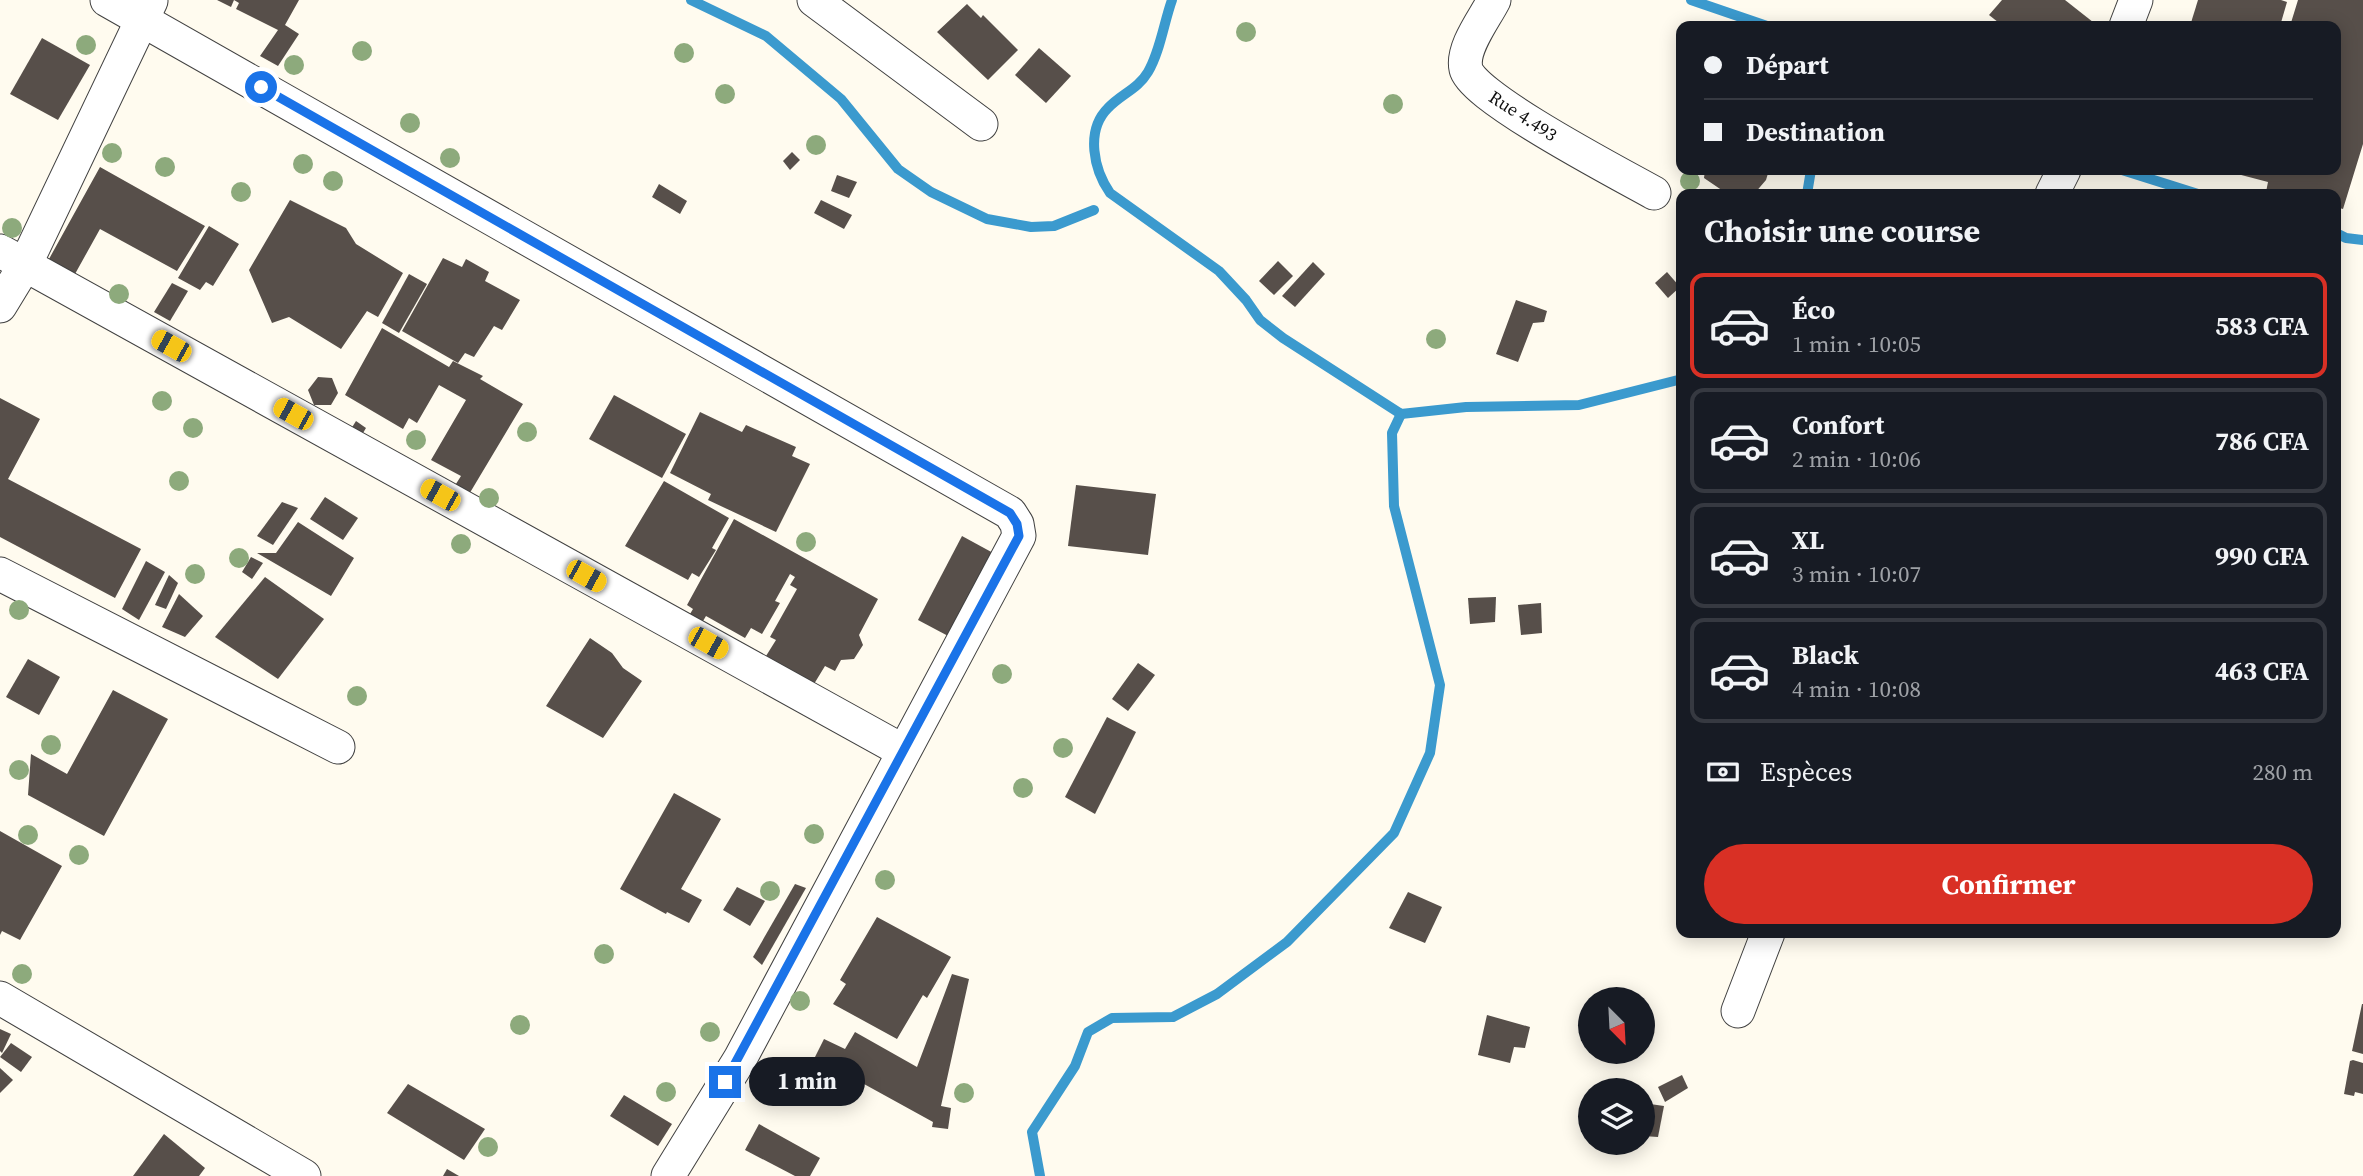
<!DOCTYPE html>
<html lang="fr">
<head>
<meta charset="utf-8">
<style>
	body { margin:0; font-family:"Source Serif 4",serif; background:#20242c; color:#f1f3f6; height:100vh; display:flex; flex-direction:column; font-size:26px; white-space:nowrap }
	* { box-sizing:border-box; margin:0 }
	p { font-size:23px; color:#9ea1a6 }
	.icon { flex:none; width:38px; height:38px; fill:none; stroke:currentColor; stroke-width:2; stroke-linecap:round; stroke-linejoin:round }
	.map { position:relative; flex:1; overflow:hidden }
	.drawer { position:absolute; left:1676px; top:189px; width:665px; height:749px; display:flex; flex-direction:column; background:#171b24; border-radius:14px; box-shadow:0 4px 18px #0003 }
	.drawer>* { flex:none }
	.banner { position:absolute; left:1676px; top:21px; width:665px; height:154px; border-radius:14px; box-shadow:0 4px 18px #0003; display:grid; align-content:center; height:154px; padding:0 28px; background:#171b24 }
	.needle { width:46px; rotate:156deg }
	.tools { position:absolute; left:1578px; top:987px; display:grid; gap:14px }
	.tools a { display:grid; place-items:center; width:77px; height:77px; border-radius:50%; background:#171b24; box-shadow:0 4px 18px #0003; font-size:35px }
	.end { position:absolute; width:32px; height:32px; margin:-16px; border:9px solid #1a73e8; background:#fff; box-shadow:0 0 0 4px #fff }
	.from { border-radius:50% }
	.bubble { position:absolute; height:49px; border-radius:24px; background:#171b24; box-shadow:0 4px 18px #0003; font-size:23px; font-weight:700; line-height:49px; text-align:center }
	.car { position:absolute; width:21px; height:42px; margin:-21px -10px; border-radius:9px; box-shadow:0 0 5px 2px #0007; background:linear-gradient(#f5c518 24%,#345 0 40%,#f5c518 0 76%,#345 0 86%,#f5c518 0) }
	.banner b { display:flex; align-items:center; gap:24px; height:66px; font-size:26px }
	.banner b+b { border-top:2px solid #363941 }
	.banner i { width:18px; height:18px; background:#f1f3f6 }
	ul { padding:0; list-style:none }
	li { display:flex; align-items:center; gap:21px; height:105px; margin:0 14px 10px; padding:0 14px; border:4px solid #363941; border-radius:14px }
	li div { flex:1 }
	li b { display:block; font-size:26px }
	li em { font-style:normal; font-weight:700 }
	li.on { border-color:#d93025 }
	li>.icon { width:63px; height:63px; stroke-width:1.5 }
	h2 { padding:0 28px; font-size:32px; line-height:84px }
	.pay { display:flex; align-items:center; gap:18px; height:77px; padding:0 28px; font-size:26px }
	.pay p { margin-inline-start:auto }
	.button { display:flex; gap:14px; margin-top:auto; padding:14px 28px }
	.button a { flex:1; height:80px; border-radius:42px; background:#d93025; color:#fff; font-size:28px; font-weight:700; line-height:80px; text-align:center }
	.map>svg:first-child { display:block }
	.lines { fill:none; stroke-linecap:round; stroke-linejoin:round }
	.stream { stroke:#3b9ace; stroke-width:10 }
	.building { fill:#574f4a }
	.minor-casing { stroke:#414141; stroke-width:35 }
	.minor { stroke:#fff; stroke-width:33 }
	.tree { fill:#8daa7c }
	.route { stroke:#1a73e8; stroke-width:9 }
	.labels { text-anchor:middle; stroke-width:7; stroke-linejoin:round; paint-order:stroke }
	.street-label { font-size:18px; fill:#0e0e0e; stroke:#fff }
</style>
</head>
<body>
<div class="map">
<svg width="2363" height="1176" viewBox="0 0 2363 1176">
	<rect width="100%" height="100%" fill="#fffbef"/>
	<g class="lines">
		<!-- stream -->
		<g class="stream">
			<path d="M691 0 766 36 841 99 898 169 931 192 987 219 1031 227 1054 226 1094 210"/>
			<path d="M1172 0C1164 22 1160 52 1148 72 1138 89 1121 94 1108 108 1085 131 1094 170 1110 193L1219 271 1246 300 1260 320 1283 338 1401 414 1466 407 1579 405 1682 379"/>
			<path d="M1691 0 1767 26"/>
			<path d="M2122 170 2198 194"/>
			<path d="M1807 194 1811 170"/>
			<path d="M2336 233 2346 238 2363 240"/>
			<path d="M1040 1176 1032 1132 1075 1066 1088 1032 1112 1018 1173 1017 1217 994 1287 942 1394 833 1430 753 1440 685 1394 506 1392 433 1401 414"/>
		</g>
	</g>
	<!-- building -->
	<g class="building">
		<path d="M217 0H299L285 25 299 34 278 66 260 56 278 30 236 9 239 3 234 0 231 7Z"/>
		<path d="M2002 0H2065L2098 26H2003L1989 15Z"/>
		<path d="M2198 0H2281L2287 2 2280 26H2190Z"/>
		<path d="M2298 0H2363V144L2343 209 2336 207V194L2266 192 2268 182 2226 171 2336 170V26H2290Z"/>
		<path d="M967 4 981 18 983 15 1018 50 988 80 937 32Z"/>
		<path d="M42 38 90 65 58 120 10 94Z"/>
		<path d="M1039 48 1071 76 1046 103 1015 75Z"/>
		<path d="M792 152 800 160 790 170 783 161Z"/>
		<path d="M100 167 205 226 177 271 100 229 75 274 49 259Z"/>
		<path d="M1705 170H1769L1766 180 1754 194 1728 190 1726 193 1704 178Z"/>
		<path d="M837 175 857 182 849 198 831 191Z"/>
		<path d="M659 184 687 201 680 214 652 197Z"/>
		<path d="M290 200 346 228 356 244 403 273 378 317 367 311 341 349 289 317 272 323 249 270Z"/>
		<path d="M821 200 852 215 844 229 814 213Z"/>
		<path d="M209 226 239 244 213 286 206 282 200 290 178 278Z"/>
		<path d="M443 258 462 267 466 259 489 272 485 281 520 300 502 330 494 326 474 357 465 353 458 363 402 331Z"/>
		<path d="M1278 261 1293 276 1274 295 1259 281Z"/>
		<path d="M1313 262 1325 274 1295 307 1282 296Z"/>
		<path d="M1667 272 1680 287 1668 298 1655 283Z"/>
		<path d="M409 274 427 284 399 333 382 323Z"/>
		<path d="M172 283 188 291 170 321 154 312Z"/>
		<path d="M1516 300 1547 311 1544 322 1533 323 1518 362 1496 354Z"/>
		<path d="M382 328 449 367 453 361 483 376 480 379 523 404 468 496 454 487 461 476 431 460 466 400 439 385 417 423 409 418 403 429 345 395Z"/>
		<path d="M318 377 332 378 338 393 331 405H314L308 390Z"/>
		<path d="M614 395 686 434 662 478 589 439Z"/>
		<path d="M0 398 40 419 8 479 141 549 115 598 0 537Z"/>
		<path d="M700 412 742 432 746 425 796 447 792 456 810 464 776 532 708 500 711 494 670 473Z"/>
		<path d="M356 421 366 428 360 438 351 429Z"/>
		<path d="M664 481 729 518 712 548 716 550 699 577 692 573 688 580 625 546Z"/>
		<path d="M1076 485 1156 494 1148 555 1068 546Z"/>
		<path d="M325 497 358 518 343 540 310 519Z"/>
		<path d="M282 502 298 508 273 545 257 536Z"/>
		<path d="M734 519 878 599 859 635 863 645 854 659 841 660 835 671 825 666 814 684 766 656 776 640 770 637 797 589 790 585 795 577 790 574 775 601 780 603 762 634 751 628 745 638 706 616 703 621 690 614 693 609 687 605Z"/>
		<path d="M298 522 354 558 331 596 257 553H276Z"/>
		<path d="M962 536 995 554 950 637 918 620Z"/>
		<path d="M251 557 263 563 252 579 242 572Z"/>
		<path d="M146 561 165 572 139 620 122 609Z"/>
		<path d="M169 575 178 583 166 609 155 605Z"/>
		<path d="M265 577 324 619 278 679 215 637Z"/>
		<path d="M179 594 203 616 185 637 162 627Z"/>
		<path d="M1496 597 1495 622 1470 624 1468 598Z"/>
		<path d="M1541 603 1542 633 1521 635 1518 605Z"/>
		<path d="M590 638 612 653 623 668 642 681 603 738 546 706Z"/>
		<path d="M28 659 60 677 39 715 6 697Z"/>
		<path d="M1138 663 1155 675 1128 711 1112 699Z"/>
		<path d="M113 690 168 719 104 836 28 795 31 754 67 774Z"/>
		<path d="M1107 717 1136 732 1095 814 1065 797Z"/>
		<path d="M674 793 721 819 681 889 702 900 689 923 667 912 666 914 620 889Z"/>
		<path d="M0 831 62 866 20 940 2 931 0 935Z"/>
		<path d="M795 884 806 888 762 965 753 957Z"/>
		<path d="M737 887 765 901 750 926 723 910Z"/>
		<path d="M1408 892 1442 907 1425 943 1389 928Z"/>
		<path d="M877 917 951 957 927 998 923 995 897 1039 833 1004 846 984 840 980Z"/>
		<path d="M952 974 969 979 941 1106 951 1108 948 1129 932 1127 933 1122 815 1057 824 1039 845 1049 855 1032 917 1067Z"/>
		<path d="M2362 1004H2363V1054L2352 1051Z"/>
		<path d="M1487 1015 1530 1027 1525 1048 1514 1047 1510 1063 1478 1055Z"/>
		<path d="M0 1029 11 1034 2 1053 0 1051Z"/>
		<path d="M11 1043 32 1057 21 1072 0 1057Z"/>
		<path d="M2353 1060 2363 1063V1094L2355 1092 2354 1096 2344 1094 2350 1061Z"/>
		<path d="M0 1068 13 1080 0 1093Z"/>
		<path d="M1682 1075 1688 1088 1665 1102 1658 1087Z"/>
		<path d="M408 1084 485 1129 464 1160 387 1113Z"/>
		<path d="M624 1095 672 1124 658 1146 610 1116Z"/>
		<path d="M1643 1103 1664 1106 1658 1137 1643 1136Z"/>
		<path d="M759 1124 820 1158 810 1176H795L745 1150Z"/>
		<path d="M164 1134 205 1168 199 1176H133Z"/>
		<path d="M447 1169 459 1176H443Z"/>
	</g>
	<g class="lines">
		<!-- minor casing -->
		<g class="minor-casing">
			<g id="minor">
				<path d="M107 0 1010 513 1017 524 1019 536 740 1059 668 1176"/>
				<path d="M814 0 981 124"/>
				<path d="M1494 0C1485 18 1461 48 1466 69 1472 97 1622 175 1654 193"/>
				<path d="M2126 26 2136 0"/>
				<path d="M2052 194 2064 170"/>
				<path d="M0 251 903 751"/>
				<path d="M0 306 25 265 151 1"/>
				<path d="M0 574 338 747"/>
				<path d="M0 998 304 1176"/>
				<path d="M1738 1011 1768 933"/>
			</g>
		</g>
		<!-- minor -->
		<use href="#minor" class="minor"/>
	</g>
	<!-- trees -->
	<g class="tree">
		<circle cx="1246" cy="32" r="10"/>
		<circle cx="86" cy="45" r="10"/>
		<circle cx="362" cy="51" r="10"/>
		<circle cx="684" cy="53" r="10"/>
		<circle cx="294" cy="65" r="10"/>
		<circle cx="725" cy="94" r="10"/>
		<circle cx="1393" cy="104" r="10"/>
		<circle cx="410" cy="123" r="10"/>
		<circle cx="816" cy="145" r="10"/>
		<circle cx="112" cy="153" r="10"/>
		<circle cx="450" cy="158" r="10"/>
		<circle cx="303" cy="164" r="10"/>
		<circle cx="165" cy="167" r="10"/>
		<circle cx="333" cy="181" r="10"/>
		<circle cx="1690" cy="181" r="10"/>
		<circle cx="241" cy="192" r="10"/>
		<circle cx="12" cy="228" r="10"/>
		<circle cx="119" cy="294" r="10"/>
		<circle cx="1436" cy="339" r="10"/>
		<circle cx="162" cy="401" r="10"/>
		<circle cx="193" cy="428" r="10"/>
		<circle cx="527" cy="432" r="10"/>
		<circle cx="416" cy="440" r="10"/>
		<circle cx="179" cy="481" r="10"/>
		<circle cx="489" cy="498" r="10"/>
		<circle cx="806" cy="542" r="10"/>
		<circle cx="461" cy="544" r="10"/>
		<circle cx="239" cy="558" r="10"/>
		<circle cx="195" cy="574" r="10"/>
		<circle cx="19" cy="610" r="10"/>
		<circle cx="1002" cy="674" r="10"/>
		<circle cx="357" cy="696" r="10"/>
		<circle cx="51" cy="745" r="10"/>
		<circle cx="1063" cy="748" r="10"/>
		<circle cx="19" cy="770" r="10"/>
		<circle cx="1023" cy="788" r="10"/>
		<circle cx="814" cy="834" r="10"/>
		<circle cx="28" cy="835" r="10"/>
		<circle cx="79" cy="855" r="10"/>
		<circle cx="885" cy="880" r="10"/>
		<circle cx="770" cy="891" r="10"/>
		<circle cx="604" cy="954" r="10"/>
		<circle cx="22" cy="974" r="10"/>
		<circle cx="800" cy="1001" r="10"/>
		<circle cx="520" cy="1025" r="10"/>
		<circle cx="710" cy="1032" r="10"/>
		<circle cx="666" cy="1092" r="10"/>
		<circle cx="964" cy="1093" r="10"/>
		<circle cx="488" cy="1147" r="10"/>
	</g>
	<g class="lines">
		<!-- route -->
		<path class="route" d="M261 87 1010 513 1017 524 1019 536 725 1082"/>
	</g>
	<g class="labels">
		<!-- street labels -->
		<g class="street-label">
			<text transform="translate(1523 116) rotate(33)" y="6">Rue 4.493</text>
		</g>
	</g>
</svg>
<div class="tools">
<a><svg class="needle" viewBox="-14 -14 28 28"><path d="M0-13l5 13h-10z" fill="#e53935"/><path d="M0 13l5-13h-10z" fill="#9ea1a6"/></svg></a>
<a><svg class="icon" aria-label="layers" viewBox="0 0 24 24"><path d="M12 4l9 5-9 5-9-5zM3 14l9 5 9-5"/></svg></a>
</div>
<i class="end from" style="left:261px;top:87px"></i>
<i class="end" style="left:725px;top:1082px"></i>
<div class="bubble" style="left:749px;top:1057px;width:116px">1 min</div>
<i class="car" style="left:171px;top:346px;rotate:299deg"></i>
<i class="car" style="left:293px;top:414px;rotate:299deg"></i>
<i class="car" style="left:440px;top:495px;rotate:299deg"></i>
<i class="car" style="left:586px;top:576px;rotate:119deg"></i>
<i class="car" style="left:708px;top:643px;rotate:119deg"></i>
<div class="banner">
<b><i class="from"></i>Départ</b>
<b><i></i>Destination</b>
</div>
<section class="drawer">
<h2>Choisir une course</h2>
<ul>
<li class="on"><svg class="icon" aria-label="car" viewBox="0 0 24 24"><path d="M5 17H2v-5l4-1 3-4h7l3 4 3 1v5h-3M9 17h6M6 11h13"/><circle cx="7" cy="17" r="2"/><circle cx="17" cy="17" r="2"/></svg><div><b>Éco</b><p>1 min · 10:05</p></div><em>583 CFA</em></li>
<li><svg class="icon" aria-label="car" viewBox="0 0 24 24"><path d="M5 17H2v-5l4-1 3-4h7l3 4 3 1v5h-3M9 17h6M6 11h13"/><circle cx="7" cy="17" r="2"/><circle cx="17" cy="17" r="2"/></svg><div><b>Confort</b><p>2 min · 10:06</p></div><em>786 CFA</em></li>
<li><svg class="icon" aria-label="car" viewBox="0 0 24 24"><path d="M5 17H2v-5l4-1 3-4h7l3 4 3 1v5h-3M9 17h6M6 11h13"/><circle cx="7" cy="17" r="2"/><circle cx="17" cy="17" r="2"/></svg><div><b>XL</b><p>3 min · 10:07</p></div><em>990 CFA</em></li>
<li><svg class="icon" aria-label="car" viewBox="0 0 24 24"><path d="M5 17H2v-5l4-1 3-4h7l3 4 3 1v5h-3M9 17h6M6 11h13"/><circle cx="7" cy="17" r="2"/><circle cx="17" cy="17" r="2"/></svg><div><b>Black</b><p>4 min · 10:08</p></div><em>463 CFA</em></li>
</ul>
<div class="pay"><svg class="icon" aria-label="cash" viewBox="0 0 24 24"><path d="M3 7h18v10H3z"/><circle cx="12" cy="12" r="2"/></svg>Espèces<p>280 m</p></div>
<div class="button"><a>Confirmer</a></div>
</section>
</div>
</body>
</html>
